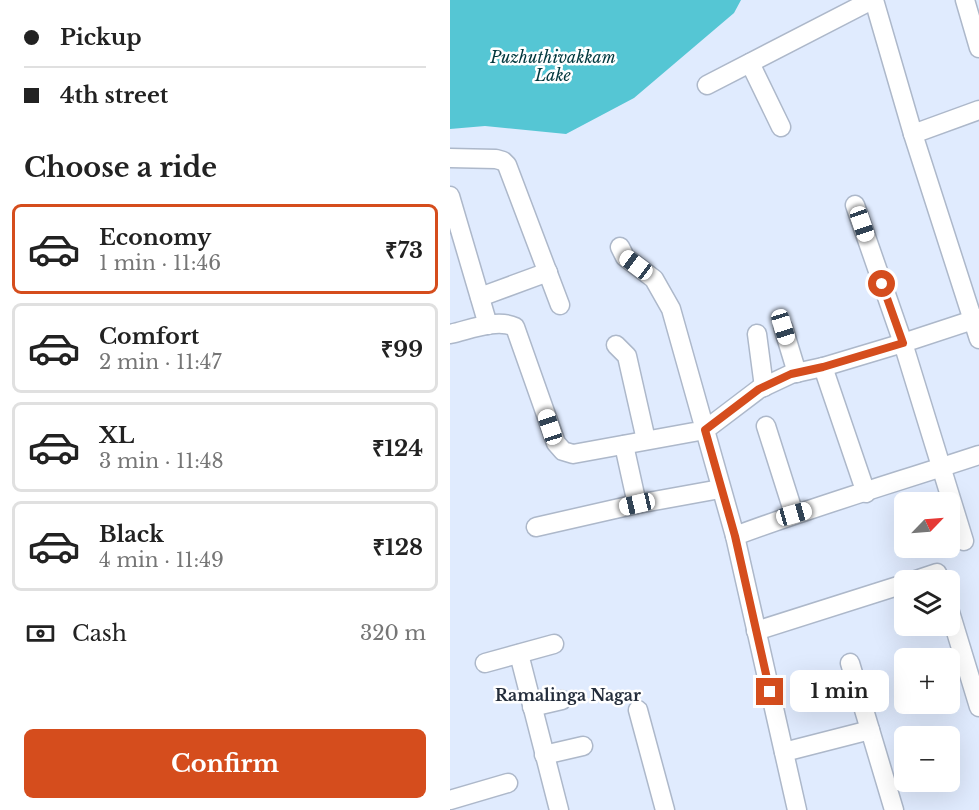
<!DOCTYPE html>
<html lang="en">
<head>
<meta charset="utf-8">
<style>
	body { margin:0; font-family:"Libre Baskerville",serif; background:#f2f2f2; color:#222; height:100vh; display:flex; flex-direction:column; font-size:22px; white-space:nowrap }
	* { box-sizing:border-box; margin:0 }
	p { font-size:20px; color:#767676 }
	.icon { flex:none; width:33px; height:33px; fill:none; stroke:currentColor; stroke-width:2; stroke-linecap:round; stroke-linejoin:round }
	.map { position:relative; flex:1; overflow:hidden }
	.side { display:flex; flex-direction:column; background:#fff; width:450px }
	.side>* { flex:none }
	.banner { display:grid; align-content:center; height:132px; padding:0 24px; background:#fff }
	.needle { width:39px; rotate:65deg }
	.tools { position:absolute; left:444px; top:492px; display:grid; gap:12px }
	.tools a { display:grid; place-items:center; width:66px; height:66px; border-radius:9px; background:#fff; box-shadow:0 6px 24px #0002; font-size:30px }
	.end { position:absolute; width:27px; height:27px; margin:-14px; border:8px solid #d54d1d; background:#fff; box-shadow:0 0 0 3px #fff }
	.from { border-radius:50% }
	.bubble { position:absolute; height:42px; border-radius:9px; background:#fff; box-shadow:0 6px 24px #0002; font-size:20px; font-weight:700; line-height:42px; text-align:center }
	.car { position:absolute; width:18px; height:36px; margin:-18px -9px; border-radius:8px; box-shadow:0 0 4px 2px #0007; background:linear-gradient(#fff 24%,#345 0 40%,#fff 0 76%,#345 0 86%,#fff 0) }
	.banner b { display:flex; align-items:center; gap:21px; height:57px; font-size:22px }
	.banner b+b { border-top:2px solid #e0e0e0 }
	.banner i { width:15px; height:15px; background:#222 }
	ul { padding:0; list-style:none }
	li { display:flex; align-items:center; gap:18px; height:90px; margin:0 12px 9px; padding:0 12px; border:3px solid #e0e0e0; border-radius:9px }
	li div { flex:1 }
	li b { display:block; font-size:22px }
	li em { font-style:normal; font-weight:700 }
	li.current { border-color:#d54d1d }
	li>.icon { width:54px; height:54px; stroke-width:1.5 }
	h2 { padding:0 24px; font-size:27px; line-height:72px }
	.pay { display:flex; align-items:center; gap:15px; height:66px; padding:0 24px; font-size:22px }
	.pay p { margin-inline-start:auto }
	.primary-button { display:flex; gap:12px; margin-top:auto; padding:12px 24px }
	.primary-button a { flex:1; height:69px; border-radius:9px; background:#d54d1d; color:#fff; font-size:24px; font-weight:700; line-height:69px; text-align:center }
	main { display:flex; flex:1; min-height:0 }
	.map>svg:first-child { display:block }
	.water { fill:#55c6d4 }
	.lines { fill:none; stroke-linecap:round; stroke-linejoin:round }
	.minor-casing { stroke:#adb8ca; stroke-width:21 }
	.minor { stroke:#fff; stroke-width:18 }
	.route { stroke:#d54d1d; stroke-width:8 }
	.labels { text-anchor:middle; stroke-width:5; stroke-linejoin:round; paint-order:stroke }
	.water-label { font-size:16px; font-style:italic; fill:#00373d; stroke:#fff }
	.neighbourhood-label { font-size:16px; font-weight:bold; fill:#242d3b; stroke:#fff }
</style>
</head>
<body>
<main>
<section class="side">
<div class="banner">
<b><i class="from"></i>Pickup</b>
<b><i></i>4th street</b>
</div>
<h2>Choose a ride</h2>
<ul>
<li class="current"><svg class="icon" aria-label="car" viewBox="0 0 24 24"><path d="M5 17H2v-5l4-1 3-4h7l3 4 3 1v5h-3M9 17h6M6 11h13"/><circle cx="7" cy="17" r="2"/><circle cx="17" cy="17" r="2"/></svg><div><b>Economy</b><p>1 min · 11:46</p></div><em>₹73</em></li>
<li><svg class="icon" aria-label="car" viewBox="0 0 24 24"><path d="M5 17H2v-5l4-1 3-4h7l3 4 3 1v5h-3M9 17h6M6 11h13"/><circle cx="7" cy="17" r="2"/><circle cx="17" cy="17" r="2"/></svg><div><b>Comfort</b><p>2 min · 11:47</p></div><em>₹99</em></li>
<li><svg class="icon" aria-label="car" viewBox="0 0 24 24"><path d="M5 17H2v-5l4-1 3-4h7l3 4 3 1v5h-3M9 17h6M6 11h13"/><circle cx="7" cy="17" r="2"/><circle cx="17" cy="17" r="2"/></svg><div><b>XL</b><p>3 min · 11:48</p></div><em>₹124</em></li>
<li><svg class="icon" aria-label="car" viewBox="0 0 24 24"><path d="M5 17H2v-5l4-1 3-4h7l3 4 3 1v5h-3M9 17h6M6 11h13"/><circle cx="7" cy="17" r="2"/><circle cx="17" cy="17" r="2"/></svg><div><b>Black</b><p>4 min · 11:49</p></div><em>₹128</em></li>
</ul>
<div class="pay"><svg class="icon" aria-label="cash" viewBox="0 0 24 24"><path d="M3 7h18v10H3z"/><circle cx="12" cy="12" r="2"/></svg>Cash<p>320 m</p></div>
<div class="primary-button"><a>Confirm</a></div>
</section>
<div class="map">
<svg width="529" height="810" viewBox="0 0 529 810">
	<rect width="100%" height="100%" fill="#e0ebfe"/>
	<!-- water -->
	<path class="water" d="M0 0H291L284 13 184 98 116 134 35 126 0 129Z"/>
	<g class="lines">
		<!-- minor casing -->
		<g class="minor-casing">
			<g id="minor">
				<path d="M424 0 463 134 529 339"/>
				<path d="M515 0 529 48"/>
				<path d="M300 63 331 127"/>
				<path d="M257 85 422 0"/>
				<path d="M463 134 529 110"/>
				<path d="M0 158 46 159 53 161 57 165 110 305"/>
				<path d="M0 196 38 325"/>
				<path d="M405 205 453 343 514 541"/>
				<path d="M30 297 98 272"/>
				<path d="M333 327 347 373"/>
				<path d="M0 334C19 330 47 318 65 327L106 443 113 451 123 454 255 430 221 309 204 279 175 257 170 247"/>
				<path d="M307 334 314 387"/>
				<path d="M166 345 177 356 196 440"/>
				<path d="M373 367 416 493"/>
				<path d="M316 426 344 514"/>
				<path d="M174 445 187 504"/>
				<path d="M86 527 187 504 270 489"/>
				<path d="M285 536C365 506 447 482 529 455"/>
				<path d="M466 580 487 573 490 580"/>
				<path d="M500 612 529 707"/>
				<path d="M306 631 454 584"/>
				<path d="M69 654 109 810"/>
				<path d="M35 663 104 644"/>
				<path d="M400 663 444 810"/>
				<path d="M82 707 112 700"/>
				<path d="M188 710 215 810"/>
				<path d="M334 752 420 730"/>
				<path d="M94 755 133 746"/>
				<path d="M0 800 58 783"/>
				<path d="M347 810 285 536 255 430 309 389 341 374 373 367 453 343 529 318"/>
			</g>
		</g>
		<!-- minor -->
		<use href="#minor" class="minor"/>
	</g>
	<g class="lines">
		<!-- route -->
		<path class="route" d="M320 692 285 536 255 430 309 389 341 374 373 367 453 343 432 284"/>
	</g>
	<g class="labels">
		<!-- water labels -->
		<g class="water-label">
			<text x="103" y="63">Puzhuthivakkam<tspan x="103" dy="18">Lake</tspan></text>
		</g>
		<!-- neighbourhood labels -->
		<g class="neighbourhood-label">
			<text x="118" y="701">Ramalinga Nagar</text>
		</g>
	</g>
</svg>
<div class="tools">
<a><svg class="needle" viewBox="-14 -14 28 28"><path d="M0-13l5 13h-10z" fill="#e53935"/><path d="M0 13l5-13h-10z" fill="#767676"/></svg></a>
<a><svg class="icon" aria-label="layers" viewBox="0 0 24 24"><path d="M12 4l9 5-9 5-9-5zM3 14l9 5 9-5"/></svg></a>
<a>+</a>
<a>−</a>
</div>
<i class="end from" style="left:432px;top:284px"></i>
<i class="end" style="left:320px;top:692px"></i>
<div class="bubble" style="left:340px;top:670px;width:99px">1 min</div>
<i class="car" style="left:412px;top:224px;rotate:161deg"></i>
<i class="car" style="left:186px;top:265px;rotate:307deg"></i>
<i class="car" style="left:333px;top:327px;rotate:163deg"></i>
<i class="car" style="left:100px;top:427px;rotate:342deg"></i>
<i class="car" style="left:187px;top:504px;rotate:257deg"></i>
<i class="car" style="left:344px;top:514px;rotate:74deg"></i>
</div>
</main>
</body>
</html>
